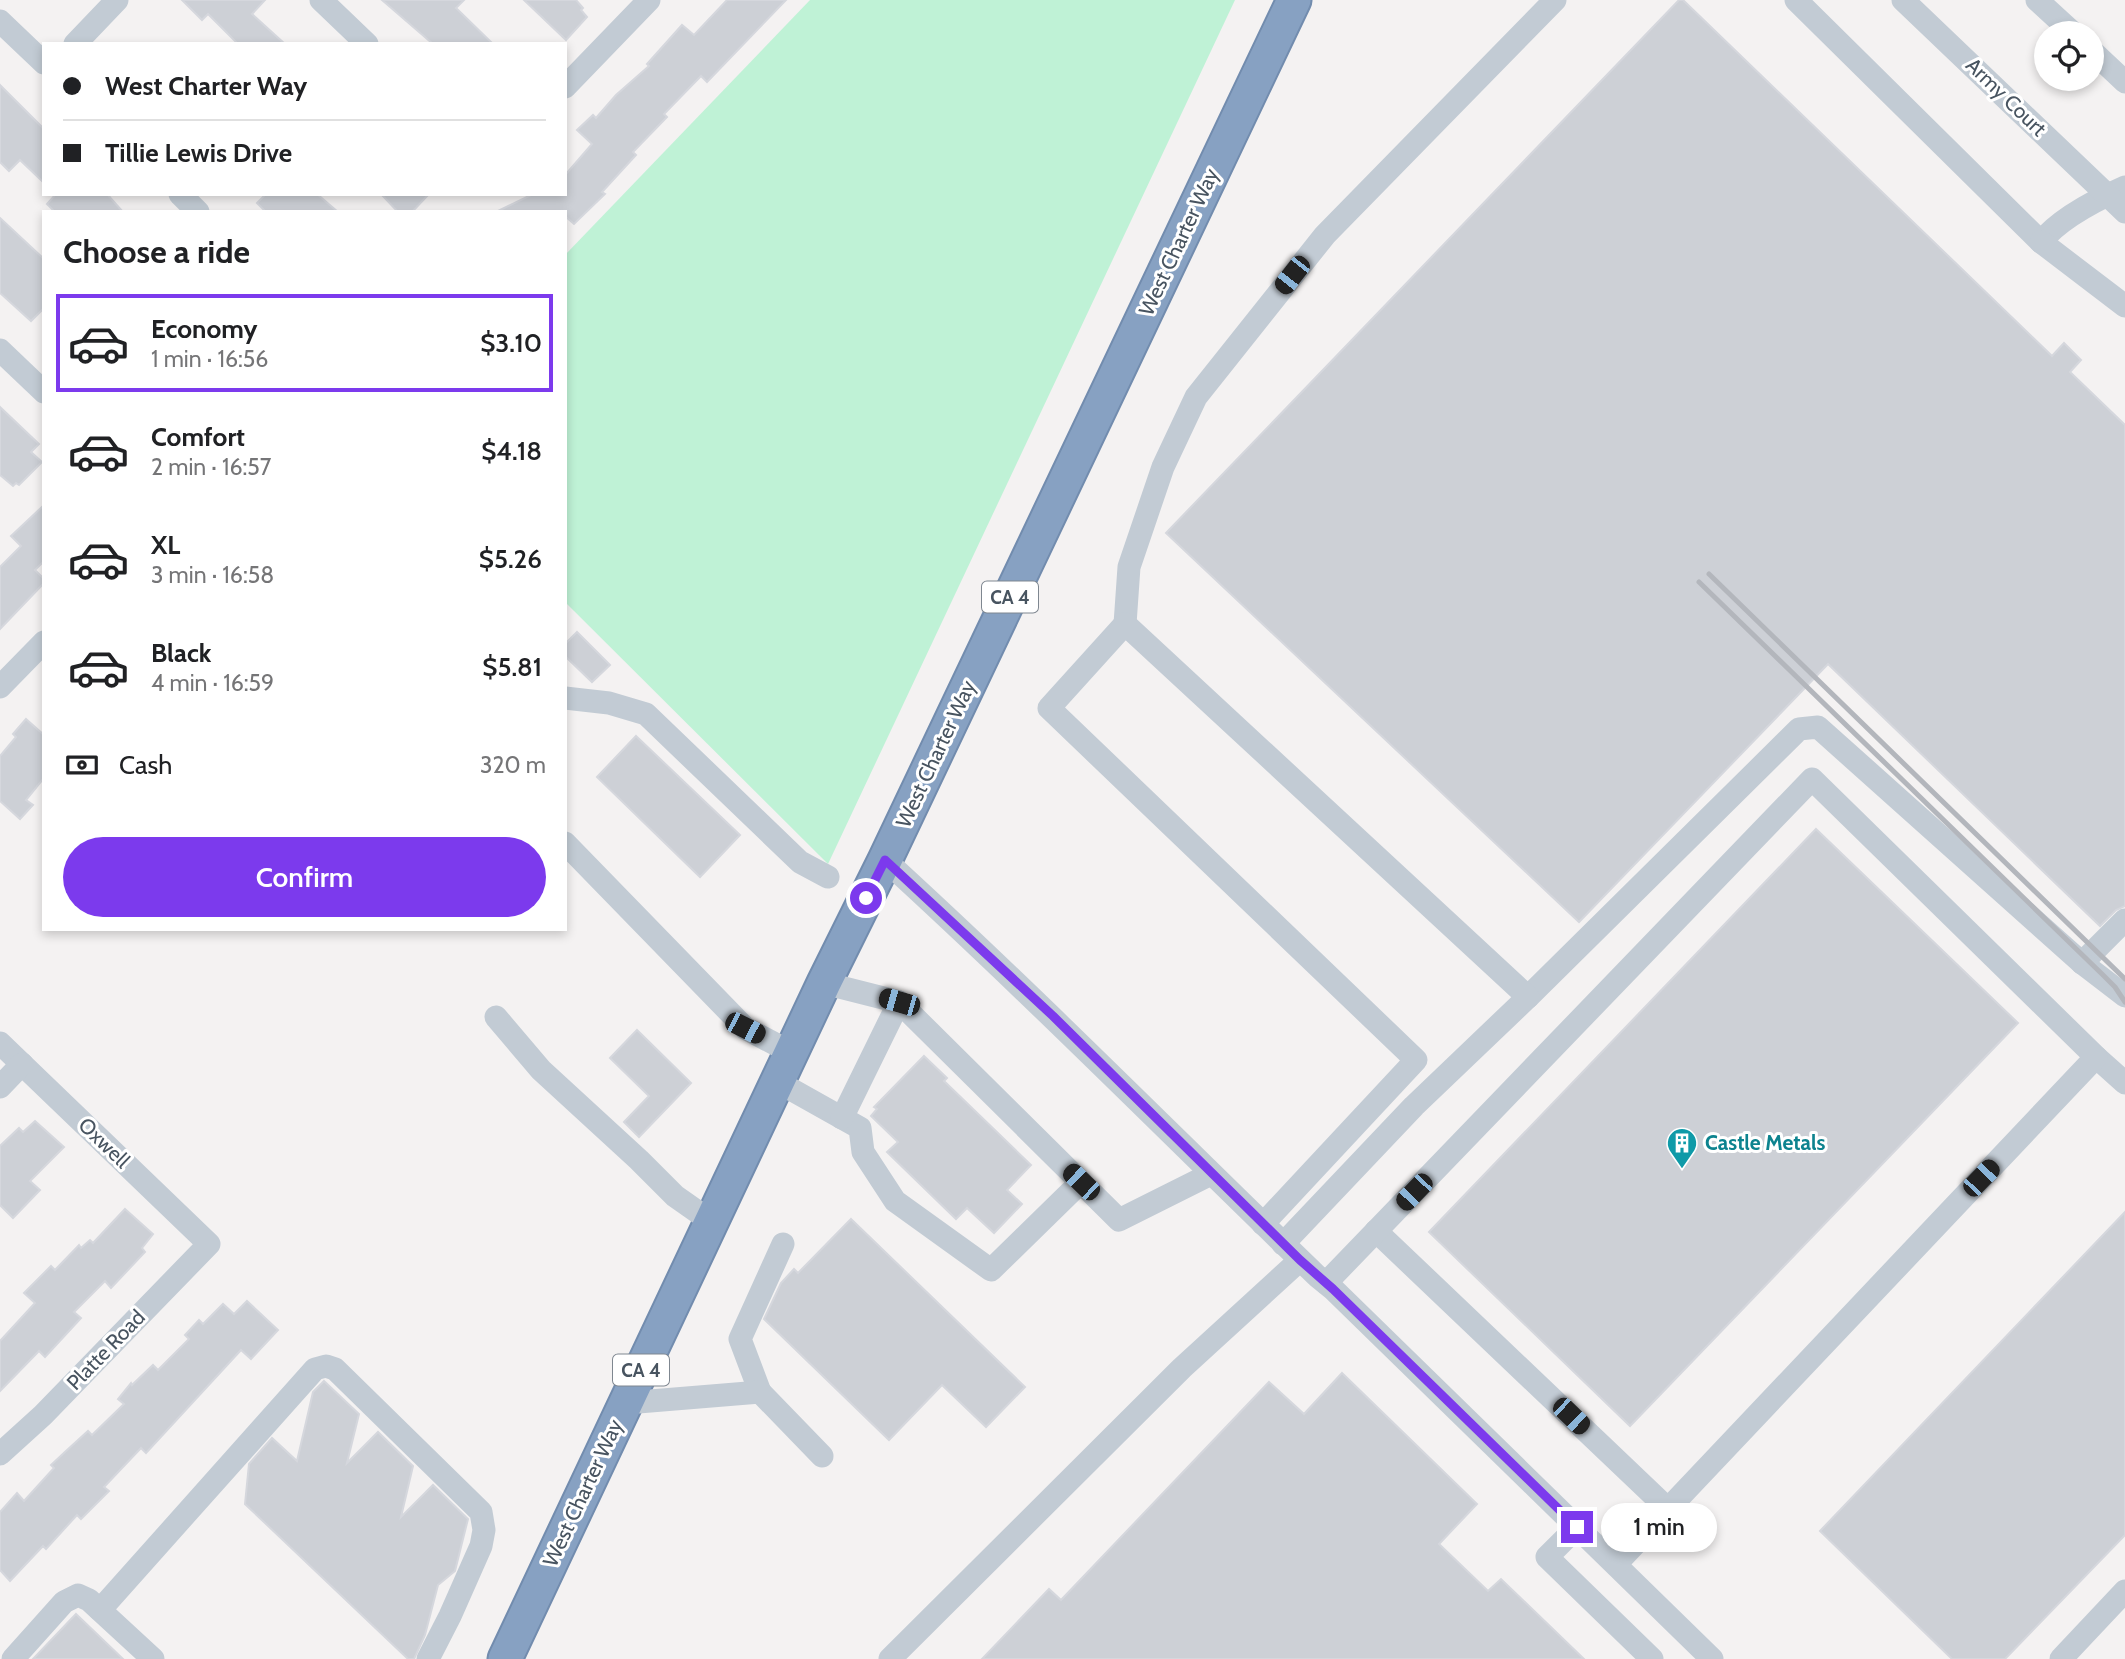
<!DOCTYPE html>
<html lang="en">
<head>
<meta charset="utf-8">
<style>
	body { margin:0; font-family:Cabin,sans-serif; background:#f2f2f2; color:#202124; height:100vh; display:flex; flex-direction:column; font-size:26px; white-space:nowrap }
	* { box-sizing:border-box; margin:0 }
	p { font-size:23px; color:#757577 }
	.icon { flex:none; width:38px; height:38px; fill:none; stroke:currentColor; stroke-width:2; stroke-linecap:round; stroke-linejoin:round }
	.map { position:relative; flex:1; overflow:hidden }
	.side { position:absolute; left:42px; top:210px; width:525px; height:721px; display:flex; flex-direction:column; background:#fff; border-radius:0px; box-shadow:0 4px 10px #0003 }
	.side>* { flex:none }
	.top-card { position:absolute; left:42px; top:42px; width:525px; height:154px; border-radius:0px; box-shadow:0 4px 10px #0003; display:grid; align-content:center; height:154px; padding:0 21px; background:#fff }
	.controls { position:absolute; left:2034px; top:21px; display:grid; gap:14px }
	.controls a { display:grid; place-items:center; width:70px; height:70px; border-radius:50%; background:#fff; box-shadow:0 4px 10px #0003; font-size:35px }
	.end { position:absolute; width:32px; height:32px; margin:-16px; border:9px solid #7c3aed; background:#fff; box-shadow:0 0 0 4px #fff }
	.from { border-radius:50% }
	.bubble { position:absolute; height:49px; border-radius:24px; background:#fff; box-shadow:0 4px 10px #0003; font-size:23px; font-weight:600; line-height:49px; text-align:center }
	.car { position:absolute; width:21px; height:42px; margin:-21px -10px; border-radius:9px; box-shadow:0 0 5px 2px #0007; background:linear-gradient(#222 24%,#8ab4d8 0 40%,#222 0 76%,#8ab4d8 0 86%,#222 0) }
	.top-card b { display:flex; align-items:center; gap:24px; height:66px; font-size:26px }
	.top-card b+b { border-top:2px solid #e0e0e0 }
	.top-card i { width:18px; height:18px; background:#202124 }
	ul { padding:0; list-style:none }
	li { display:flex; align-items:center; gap:21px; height:98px; margin:0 14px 10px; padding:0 7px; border:4px solid transparent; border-radius:0px }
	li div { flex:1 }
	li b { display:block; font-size:26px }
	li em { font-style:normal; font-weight:600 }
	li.current { border-color:#7c3aed }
	li>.icon { width:63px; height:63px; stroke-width:1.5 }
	h2 { padding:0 21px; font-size:32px; line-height:84px }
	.pay { display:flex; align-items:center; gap:18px; height:77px; padding:0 21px; font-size:26px }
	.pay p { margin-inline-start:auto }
	.button { display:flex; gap:14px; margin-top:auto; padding:14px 21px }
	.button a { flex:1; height:80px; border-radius:42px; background:#7c3aed; color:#fff; font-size:28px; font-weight:600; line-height:80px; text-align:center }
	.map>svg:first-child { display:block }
	.green { fill:#bff2d6 }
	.building { fill:#cdd0d6; stroke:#d5d7dd; stroke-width:2 }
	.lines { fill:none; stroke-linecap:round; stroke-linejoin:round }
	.highway-casing { stroke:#728cae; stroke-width:37 }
	.minor { stroke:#c2cbd4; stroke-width:23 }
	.highway { stroke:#87a1c2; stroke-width:33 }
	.rail { stroke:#b3b6bc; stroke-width:5 }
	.route { stroke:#7c3aed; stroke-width:9 }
	.labels { text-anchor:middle; stroke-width:6; stroke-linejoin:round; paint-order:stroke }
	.shield { fill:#fff; stroke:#7f8790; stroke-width:2 }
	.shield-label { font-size:19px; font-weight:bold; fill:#485460 }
	.street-label { font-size:21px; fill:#485460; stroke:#fff }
	.culture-label { font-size:21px; font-weight:bold; fill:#0d838f; stroke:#fff; text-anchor:start }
</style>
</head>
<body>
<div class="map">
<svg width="2125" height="1659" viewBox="0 0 2125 1659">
	<rect width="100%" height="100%" fill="#f4f2f2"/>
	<!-- green -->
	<path class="green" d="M810 0H1235L828 864 565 602V255Z"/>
	<!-- building -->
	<g class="building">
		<path d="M182 0H265L252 14 285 44H238L208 14 202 20Z"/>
		<path d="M382 0H464L456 8 493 44H433Z"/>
		<path d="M524 0H576L583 8 581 10 587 17 566 40Z"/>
		<path d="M727 0H786L707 82 701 76 664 114 667 117 633 152 636 155 602 192 605 194 574 224 565 216V212H496L533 194H565V175L592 144 577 130 593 115 596 118 616 95 649 66 647 64 682 25 694 35Z"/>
		<path d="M1679 0H1683L2052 356 2064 343 2081 360 2070 372 2125 425V906L2116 910 2100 926 1828 664 1579 922 1166 533Z"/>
		<path d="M0 85 44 129V183L20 160 9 171 0 162Z"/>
		<path d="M56 194H107L123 212H55L47 204Z"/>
		<path d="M266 194H317L338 212H266L257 203Z"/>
		<path d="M381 194H429L412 212H398Z"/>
		<path d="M0 218 44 259V308L31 321 0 293Z"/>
		<path d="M0 407 39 444 31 452 42 462 19 485 16 483 13 486 0 475Z"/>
		<path d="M44 505V561L35 570 44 579V583L0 629V567L21 546 11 536Z"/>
		<path d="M577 632 610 665 592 682 565 656V644Z"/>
		<path d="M26 719 44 735V778L26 800 33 805 20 819 0 801V756L16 737 13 734Z"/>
		<path d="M636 736 740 835 700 877 597 777Z"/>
		<path d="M1816 829 2018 1023 1630 1426 1429 1232Z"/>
		<path d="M637 1030 691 1083 639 1137 624 1122 649 1096 610 1058Z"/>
		<path d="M924 1056 947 1078 944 1081 1031 1165 1007 1190 1022 1204 994 1233 967 1208 956 1219 887 1152 898 1142 871 1116 877 1109 874 1107Z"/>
		<path d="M35 1121 64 1147 30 1181 40 1190 13 1218 0 1205V1146L19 1128 23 1132Z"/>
		<path d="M125 1209 153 1234 142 1248 145 1252 111 1288 105 1281 74 1312 81 1318 45 1357 39 1351 0 1391V1341L35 1303 24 1293 51 1266 55 1270 79 1245 81 1248 90 1240 93 1243Z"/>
		<path d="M2125 1212V1535L2005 1659H1952L1820 1531Z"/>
		<path d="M851 1219 1025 1387 986 1427 942 1385 889 1440 764 1319 781 1283 794 1269 798 1273Z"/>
		<path d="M247 1301 278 1330 251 1359 241 1350 146 1453 141 1448 104 1487 109 1491 81 1519 77 1515 46 1549 43 1546 10 1581 0 1570V1512L17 1493 24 1501 54 1468 51 1465 66 1451 88 1431 92 1435 124 1404 118 1399 131 1383 132 1385 153 1365 158 1370 189 1339 185 1335 199 1320 203 1324 223 1304 234 1314Z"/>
		<path d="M1342 1373 1477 1504 1439 1544 1488 1591 1501 1579 1584 1659H982L1049 1589 1061 1600 1269 1382 1304 1414Z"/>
		<path d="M324 1381 359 1414 347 1463 378 1432 413 1466 401 1517 433 1485 468 1519 455 1571 438 1585 425 1635 414 1659H408L245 1504 249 1464 272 1438 297 1461 313 1392Z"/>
		<path d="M76 1614 123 1659H33Z"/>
	</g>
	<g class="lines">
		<!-- highway casing -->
		<g class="highway-casing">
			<path id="highway" d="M505 1659 824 983 885 860 1294 0"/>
		</g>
		<!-- minor -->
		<g class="minor">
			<path d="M321 0 367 44"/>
			<path d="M1796 0 2041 242C2059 219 2098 199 2125 187"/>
			<path d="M1903 0 2125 212"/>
			<path d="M2037 0 2073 33"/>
			<path d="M0 21 44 63"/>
			<path d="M75 44 117 0"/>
			<path d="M2091 50 2125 82"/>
			<path d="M565 87 649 0"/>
			<path d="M180 194 198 212"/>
			<path d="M2041 242 2125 306"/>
			<path d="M0 350 44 392"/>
			<path d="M1125 624 1129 567 1163 467 1196 397 1325 235 1555 0"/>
			<path d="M0 687 44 642"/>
			<path d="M565 698 609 703 646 714 800 862 828 877"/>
			<path d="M565 843 745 1028 792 1053"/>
			<path d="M885 860C1033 995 1173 1137 1317 1276L1333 1289 1712 1659"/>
			<path d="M2082 963 2125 920"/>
			<path d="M824 983 899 1002 1119 1220 1211 1174"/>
			<path d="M1528 997 1799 729 1818 727 2082 963 2125 996"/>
			<path d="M496 1017 541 1070 639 1160 675 1196 712 1222"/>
			<path d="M0 1043 209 1244 43 1415 0 1454"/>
			<path d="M2096 1057 2125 1083"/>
			<path d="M778 1082 860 1128 863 1152 895 1201 991 1270 1081 1182"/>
			<path d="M0 1087 22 1064"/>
			<path d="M842 1118 899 1002"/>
			<path d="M1263 1224 1416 1060 1049 708 1125 624 1528 997 1414 1106 1283 1244"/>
			<path d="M1376 1231 1668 1509"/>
			<path d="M1326 1283 1812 779 2096 1057 1616 1564"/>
			<path d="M760 1392 740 1339 783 1244"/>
			<path d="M626 1403 760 1392 822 1456"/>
			<path d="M1577 1527 1547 1557 1652 1659"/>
			<path d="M100 1610 315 1369 326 1366 335 1369 481 1512 484 1530 481 1546 450 1616 428 1659"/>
			<path d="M13 1659 64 1602 78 1595 89 1600 153 1659"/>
			<path d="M890 1659 1182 1368 1300 1260"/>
			<path d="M2061 1659 2125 1591"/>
		</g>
		<!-- highway -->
		<use href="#highway" class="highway"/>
		<!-- rail -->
		<g class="rail">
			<path d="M1709 574 2125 979"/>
			<path d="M1699 582 2103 975 2115 987 2125 1002"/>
		</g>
	</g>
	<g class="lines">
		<!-- route -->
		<path class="route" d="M866 898 885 860 1053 1016 1300 1260 1333 1289 1577 1527"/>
	</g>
	<!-- icons -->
	<defs>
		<g id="building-pin" transform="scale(1.575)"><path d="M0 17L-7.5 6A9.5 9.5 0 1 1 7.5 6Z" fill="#0f9aa8" stroke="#fff"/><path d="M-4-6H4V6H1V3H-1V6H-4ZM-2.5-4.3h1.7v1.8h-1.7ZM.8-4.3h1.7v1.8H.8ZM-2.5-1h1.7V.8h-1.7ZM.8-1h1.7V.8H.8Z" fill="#fff"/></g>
	</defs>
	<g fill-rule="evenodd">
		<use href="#building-pin" x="1682" y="1143"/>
	</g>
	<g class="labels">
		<!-- shield labels -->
		<g class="shield">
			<rect x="982" y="581.5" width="56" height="31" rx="5"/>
			<rect x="613" y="1354.5" width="56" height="31" rx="5"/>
		</g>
		<g class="shield-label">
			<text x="1010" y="604">CA 4</text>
			<text x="641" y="1377">CA 4</text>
		</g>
		<!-- street labels -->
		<g class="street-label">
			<text transform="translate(2006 97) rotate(44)" y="7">Army Court</text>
			<text transform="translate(1179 242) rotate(-65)" y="7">West Charter Way</text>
			<text transform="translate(936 754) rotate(-65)" y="7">West Charter Way</text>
			<text transform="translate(104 1143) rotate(44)" y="7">Oxwell</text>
			<text transform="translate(106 1350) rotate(-46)" y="7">Platte Road</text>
			<text transform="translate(583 1493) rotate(-65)" y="7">West Charter Way</text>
		</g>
		<!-- culture labels -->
		<g class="culture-label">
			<text x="1705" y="1150">Castle Metals</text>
		</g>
	</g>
</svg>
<div class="controls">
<a><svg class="icon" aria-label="locate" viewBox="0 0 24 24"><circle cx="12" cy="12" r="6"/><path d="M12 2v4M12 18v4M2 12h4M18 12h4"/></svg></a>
</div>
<i class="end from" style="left:866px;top:898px"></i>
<i class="end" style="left:1577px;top:1527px"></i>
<div class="bubble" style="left:1601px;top:1503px;width:116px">1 min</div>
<i class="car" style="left:1292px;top:275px;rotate:218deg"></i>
<i class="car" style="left:899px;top:1002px;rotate:286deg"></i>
<i class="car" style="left:745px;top:1028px;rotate:117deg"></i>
<i class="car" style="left:1981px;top:1178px;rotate:44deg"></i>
<i class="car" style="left:1081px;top:1182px;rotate:314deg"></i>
<i class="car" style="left:1414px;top:1192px;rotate:224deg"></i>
<i class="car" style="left:1571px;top:1416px;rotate:134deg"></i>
<div class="top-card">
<b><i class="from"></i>West Charter Way</b>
<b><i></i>Tillie Lewis Drive</b>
</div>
<section class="side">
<h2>Choose a ride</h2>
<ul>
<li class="current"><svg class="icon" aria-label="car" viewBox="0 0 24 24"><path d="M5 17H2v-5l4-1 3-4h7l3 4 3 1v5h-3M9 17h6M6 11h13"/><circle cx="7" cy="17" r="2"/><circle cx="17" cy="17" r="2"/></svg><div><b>Economy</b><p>1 min · 16:56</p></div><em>$3.10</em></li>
<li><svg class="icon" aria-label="car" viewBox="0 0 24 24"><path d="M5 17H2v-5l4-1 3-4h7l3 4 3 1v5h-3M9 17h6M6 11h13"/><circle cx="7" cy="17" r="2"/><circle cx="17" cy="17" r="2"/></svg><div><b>Comfort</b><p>2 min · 16:57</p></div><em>$4.18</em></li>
<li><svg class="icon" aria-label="car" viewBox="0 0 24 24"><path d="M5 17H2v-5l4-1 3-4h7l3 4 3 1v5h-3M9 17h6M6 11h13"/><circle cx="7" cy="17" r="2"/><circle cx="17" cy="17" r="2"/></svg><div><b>XL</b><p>3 min · 16:58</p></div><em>$5.26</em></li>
<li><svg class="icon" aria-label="car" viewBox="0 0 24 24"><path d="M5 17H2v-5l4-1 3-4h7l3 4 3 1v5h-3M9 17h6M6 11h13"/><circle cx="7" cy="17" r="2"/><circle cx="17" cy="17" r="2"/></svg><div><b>Black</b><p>4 min · 16:59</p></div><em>$5.81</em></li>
</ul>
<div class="pay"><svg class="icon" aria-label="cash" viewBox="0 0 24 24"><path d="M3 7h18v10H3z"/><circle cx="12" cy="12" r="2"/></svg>Cash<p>320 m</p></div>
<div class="button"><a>Confirm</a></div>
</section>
</div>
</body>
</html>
